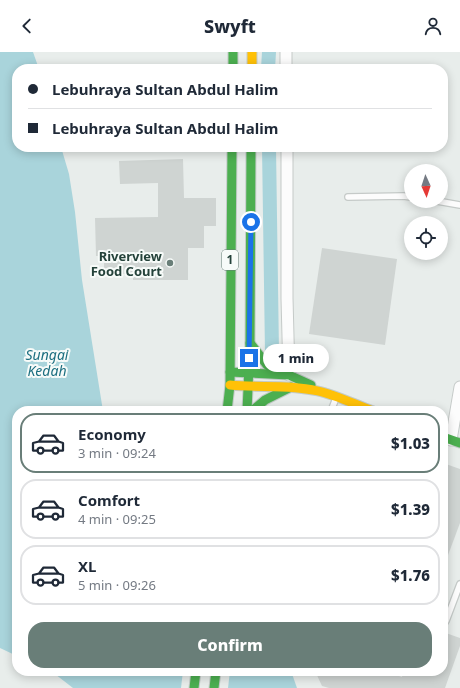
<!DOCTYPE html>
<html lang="en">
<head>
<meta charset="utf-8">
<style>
	body { margin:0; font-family:"Noto Sans",sans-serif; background:#f2f2f3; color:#1f2937; height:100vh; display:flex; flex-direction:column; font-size:15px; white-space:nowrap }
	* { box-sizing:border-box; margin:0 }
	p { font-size:13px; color:#747a83 }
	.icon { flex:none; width:22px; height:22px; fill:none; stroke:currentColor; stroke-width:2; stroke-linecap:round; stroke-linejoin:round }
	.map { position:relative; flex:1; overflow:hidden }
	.panel { position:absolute; left:12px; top:354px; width:436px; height:270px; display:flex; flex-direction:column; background:#fff; border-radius:16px; box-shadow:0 2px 10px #0003 }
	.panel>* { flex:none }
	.hud { position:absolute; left:12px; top:12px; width:436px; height:88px; border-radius:16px; box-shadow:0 2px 10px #0003; display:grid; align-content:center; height:88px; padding:0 16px; background:#fff }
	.needle { width:26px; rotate:177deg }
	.controls { position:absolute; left:404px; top:112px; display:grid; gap:8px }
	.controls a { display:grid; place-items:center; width:44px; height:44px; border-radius:50%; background:#fff; box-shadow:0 2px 10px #0003; font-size:20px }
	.end { position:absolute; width:18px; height:18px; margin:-9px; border:5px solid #1a73e8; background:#fff; box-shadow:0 0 0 2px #fff }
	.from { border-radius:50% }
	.bubble { position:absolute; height:28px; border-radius:14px; background:#fff; box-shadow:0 2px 10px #0003; font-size:13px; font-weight:800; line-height:28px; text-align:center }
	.hud b { display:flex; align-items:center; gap:14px; height:38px; font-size:15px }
	.hud b+b { border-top:1px solid #e0e1e3 }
	.hud i { width:10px; height:10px; background:#1f2937 }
	ul { padding:7px 0 0; list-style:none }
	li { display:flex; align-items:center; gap:12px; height:60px; margin:0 8px 6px; padding:0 8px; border:2px solid #e0e1e3; border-radius:16px }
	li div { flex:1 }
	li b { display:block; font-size:15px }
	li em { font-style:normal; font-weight:800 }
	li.on { border-color:#697e78 }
	li>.icon { width:36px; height:36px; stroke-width:1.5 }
	.cta { display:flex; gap:8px; margin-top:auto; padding:8px 16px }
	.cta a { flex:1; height:46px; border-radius:16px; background:#697e78; color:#fff; font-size:16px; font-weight:800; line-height:46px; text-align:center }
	header { display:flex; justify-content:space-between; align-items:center; height:52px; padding:0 16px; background:#fff; font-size:18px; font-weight:800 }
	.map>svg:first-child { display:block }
	.water { fill:#a9d4db }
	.pier { fill:#e8edeb }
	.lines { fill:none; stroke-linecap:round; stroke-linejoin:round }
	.canal { stroke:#a9d4db; stroke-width:14 }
	.building { fill:#cfd4d2 }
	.lane-casing { stroke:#c5cac8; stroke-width:8 }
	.street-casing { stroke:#c5cac8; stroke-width:13 }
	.fast-casing { stroke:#c3cbc8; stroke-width:11 }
	.slow-casing { stroke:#c3cbc8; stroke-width:11 }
	.lane { stroke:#fcfcfc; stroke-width:5.5 }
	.street { stroke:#fcfcfc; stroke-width:11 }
	.fast { stroke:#4caf50; stroke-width:9 }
	.slow { stroke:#ffc107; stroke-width:9 }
	.route { stroke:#1a73e8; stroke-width:5 }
	.poi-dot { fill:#697e78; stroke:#f7fbf9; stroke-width:1.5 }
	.labels { text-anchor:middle; stroke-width:4; stroke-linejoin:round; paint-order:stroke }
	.shield { fill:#f7fbf9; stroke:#637a73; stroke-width:1 }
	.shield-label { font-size:12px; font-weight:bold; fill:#24423a }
	.poi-label { font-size:13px; font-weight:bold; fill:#24423a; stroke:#f7fbf9; text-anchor:end }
	.water-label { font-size:14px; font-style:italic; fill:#1c6f80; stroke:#f7fbf9 }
</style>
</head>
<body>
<header><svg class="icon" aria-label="back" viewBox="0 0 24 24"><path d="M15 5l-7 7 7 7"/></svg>Swyft<svg class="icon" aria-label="person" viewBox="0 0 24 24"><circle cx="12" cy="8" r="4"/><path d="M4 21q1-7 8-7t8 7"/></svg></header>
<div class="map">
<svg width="460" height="636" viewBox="0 0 460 636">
	<rect width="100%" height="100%" fill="#e8edeb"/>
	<!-- water -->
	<g class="water">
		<path d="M0 0H33L39 17H17V95H61L69 122 75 160 82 228 103 359H17V604L0 596Z"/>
		<path d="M51 619H291L297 636H73Z"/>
	</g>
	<!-- pier -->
	<path class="pier" d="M183 619H230L228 636H181Z"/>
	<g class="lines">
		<!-- canal -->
		<g class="canal">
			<path d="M268 17 269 0"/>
			<path d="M269 95 272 301"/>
		</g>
	</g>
	<!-- building -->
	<g class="building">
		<path d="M183 107 184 146H216V174H204V196H188V228H133V222H104V204H96L95 166 158 165V131L120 132 119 109Z"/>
		<path d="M322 196 397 207 385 293 309 282Z"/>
		<path d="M443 411 460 417V471L444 514H443Z"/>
		<path d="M443 580 460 586V594L445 636H329L322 634 315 619H384L402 625 403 619H443Z"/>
	</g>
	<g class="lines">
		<!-- lane casing -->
		<g class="lane-casing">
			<g id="lane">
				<path d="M348 145 403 144 411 145"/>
				<path d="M437 149 460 153"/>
				<path d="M331 359 336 346"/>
				<path d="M443 568 446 569 460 532"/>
			</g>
		</g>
		<!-- street casing -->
		<g class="street-casing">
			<g id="street">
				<path d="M286 0V17"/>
				<path d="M287 95V246L289 323"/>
				<path d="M451 388 460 335"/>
			</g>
		</g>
		<!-- fast casing -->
		<g class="fast-casing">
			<g id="fast">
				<path d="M233 0V17"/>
				<path d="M250 291 267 313 281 322"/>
				<path d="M230 320 289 323 311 333"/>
				<path d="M227 359 230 333 232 95"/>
				<path d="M247 359 250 291 251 95"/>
				<path d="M252 359 265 348 291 335"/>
				<path d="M443 385 460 391"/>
				<path d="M194 636 196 619"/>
				<path d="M214 636 216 619"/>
			</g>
		</g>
		<!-- slow casing -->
		<g class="slow-casing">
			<g id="slow">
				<path d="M252 0V17"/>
				<path d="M230 333C260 336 289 332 318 339 336 343 356 353 373 359"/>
			</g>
		</g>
		<!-- lane -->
		<use href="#lane" class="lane"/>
		<!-- street -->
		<use href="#street" class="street"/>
		<!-- fast -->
		<use href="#fast" class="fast"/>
		<!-- slow -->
		<use href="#slow" class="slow"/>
	</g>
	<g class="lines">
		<!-- route -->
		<path class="route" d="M249 306 251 170"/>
	</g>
	<!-- markers -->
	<circle class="poi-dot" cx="170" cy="211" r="4"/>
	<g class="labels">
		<!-- shield labels -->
		<rect class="shield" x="222" y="198" width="16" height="20" rx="3"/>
		<g class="shield-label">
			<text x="230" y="212">1</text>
		</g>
		<!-- poi labels -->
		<g class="poi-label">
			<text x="162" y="209">Riverview<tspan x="162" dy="15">Food Court</tspan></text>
		</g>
		<!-- water labels -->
		<g class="water-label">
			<text x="47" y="308">Sungai<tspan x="47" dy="16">Kedah</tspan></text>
		</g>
	</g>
</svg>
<div class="controls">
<a><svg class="needle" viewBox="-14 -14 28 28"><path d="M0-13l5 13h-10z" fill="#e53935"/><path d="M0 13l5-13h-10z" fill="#747a83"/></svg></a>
<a><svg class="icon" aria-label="locate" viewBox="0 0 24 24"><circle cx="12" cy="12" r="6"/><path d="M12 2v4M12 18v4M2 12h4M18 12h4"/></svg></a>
</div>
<i class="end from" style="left:251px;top:170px"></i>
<i class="end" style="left:249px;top:306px"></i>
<div class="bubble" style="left:263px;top:292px;width:66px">1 min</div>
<div class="hud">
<b><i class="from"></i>Lebuhraya Sultan Abdul Halim</b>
<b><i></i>Lebuhraya Sultan Abdul Halim</b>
</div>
<section class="panel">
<ul>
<li class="on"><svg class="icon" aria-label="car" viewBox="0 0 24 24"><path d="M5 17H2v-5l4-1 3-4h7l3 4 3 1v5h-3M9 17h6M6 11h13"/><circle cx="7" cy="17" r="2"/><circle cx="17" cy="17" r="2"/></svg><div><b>Economy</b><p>3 min · 09:24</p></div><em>$1.03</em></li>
<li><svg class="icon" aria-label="car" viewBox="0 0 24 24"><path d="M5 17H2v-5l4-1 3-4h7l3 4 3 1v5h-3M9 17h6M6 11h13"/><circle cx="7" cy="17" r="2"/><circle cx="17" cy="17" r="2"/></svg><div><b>Comfort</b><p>4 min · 09:25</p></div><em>$1.39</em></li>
<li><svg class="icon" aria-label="car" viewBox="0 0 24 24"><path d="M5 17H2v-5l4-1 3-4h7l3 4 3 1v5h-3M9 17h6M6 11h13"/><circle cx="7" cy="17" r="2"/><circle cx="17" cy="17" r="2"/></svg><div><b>XL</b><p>5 min · 09:26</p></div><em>$1.76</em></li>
</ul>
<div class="cta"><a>Confirm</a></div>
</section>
</div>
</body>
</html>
